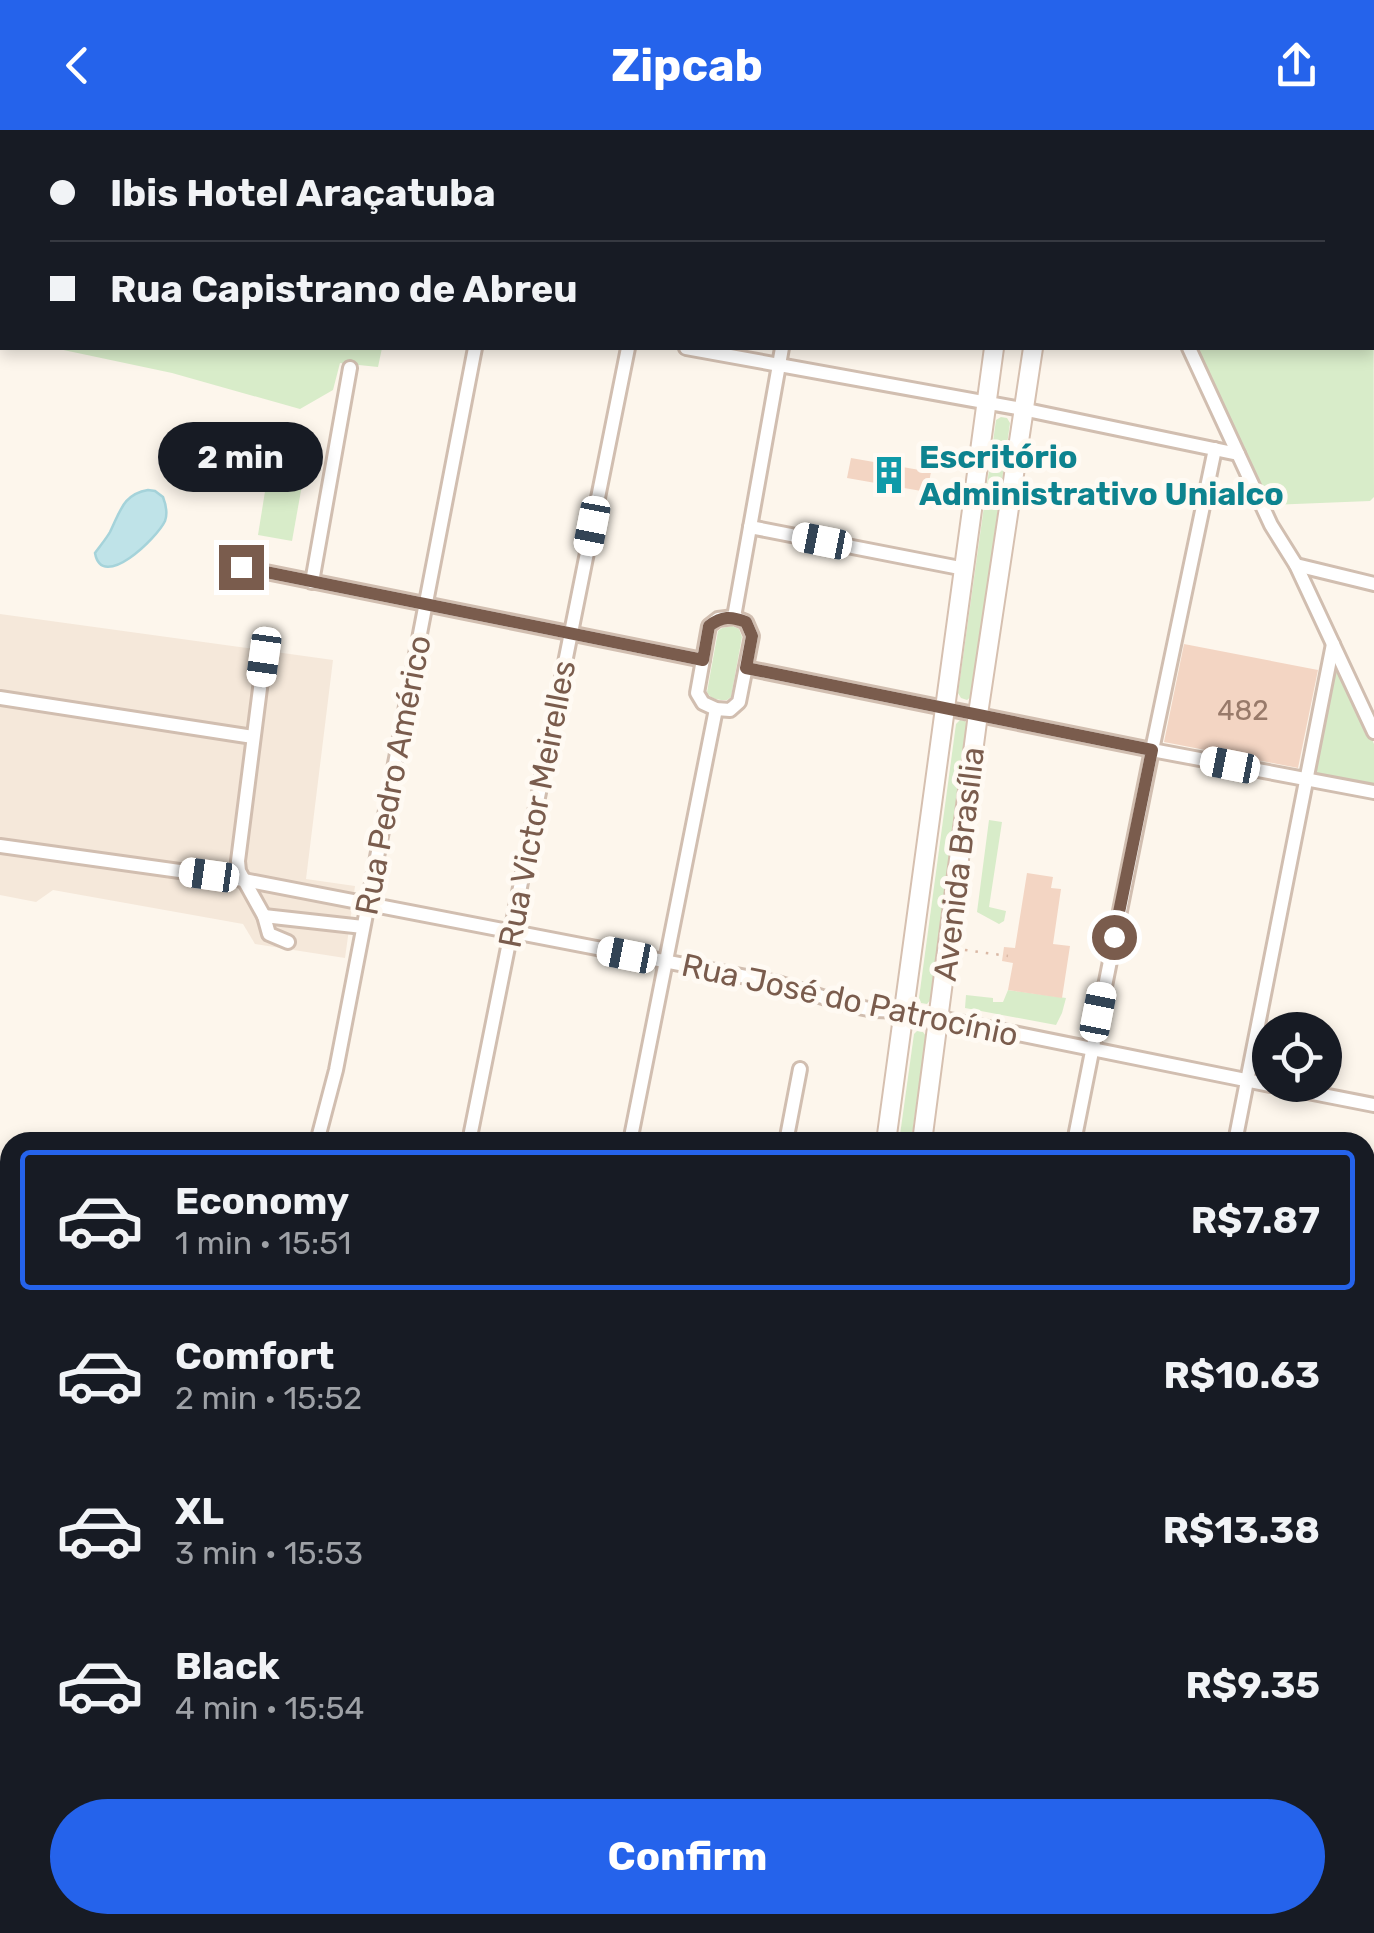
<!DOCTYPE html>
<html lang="en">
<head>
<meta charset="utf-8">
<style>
	body { margin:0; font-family:Rubik,sans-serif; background:#242831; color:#f1f3f6; height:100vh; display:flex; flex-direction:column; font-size:38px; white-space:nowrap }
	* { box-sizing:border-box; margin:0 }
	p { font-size:32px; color:#9ea1a6 }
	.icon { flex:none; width:55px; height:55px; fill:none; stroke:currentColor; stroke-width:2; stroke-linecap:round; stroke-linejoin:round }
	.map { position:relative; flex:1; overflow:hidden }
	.sheet { position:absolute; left:0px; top:1002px; width:1375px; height:802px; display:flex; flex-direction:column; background:#171b24; border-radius:30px 30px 0 0; box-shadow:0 5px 15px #0003 }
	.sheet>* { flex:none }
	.banner { position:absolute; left:0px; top:0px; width:1375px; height:220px; box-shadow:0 5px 15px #0003; display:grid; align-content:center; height:220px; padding:0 50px; background:#171b24 }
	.buttons { position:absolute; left:1252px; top:882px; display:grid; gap:20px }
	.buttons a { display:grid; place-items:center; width:90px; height:90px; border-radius:50%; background:#171b24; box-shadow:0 5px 15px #0003; font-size:50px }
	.end { position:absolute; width:45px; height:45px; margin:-22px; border:12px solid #7a5c4d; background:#fff; box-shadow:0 0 0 5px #fff }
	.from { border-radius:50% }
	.bubble { position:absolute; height:70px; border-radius:35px; background:#171b24; box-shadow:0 5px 15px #0003; font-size:32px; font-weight:700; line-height:70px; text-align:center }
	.car { position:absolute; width:30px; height:60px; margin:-30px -15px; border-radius:12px; box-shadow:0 0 8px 2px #0007; background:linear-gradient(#fff 24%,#345 0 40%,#fff 0 76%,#345 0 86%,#fff 0) }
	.banner b { display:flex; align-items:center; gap:35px; height:95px; font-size:38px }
	.banner b+b { border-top:2px solid #363941 }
	.banner i { width:25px; height:25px; background:#f1f3f6 }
	ul { padding:18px 0 0; list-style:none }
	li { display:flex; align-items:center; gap:30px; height:140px; margin:0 20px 15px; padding:0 30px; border:5px solid transparent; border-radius:10px }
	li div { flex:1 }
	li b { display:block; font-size:38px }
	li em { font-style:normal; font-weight:700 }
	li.active { border-color:#2563eb }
	li>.icon { width:90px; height:90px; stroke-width:1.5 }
	.action { display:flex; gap:20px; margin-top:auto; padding:20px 50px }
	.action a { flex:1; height:115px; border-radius:60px; background:#2563eb; color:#fff; font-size:40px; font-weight:700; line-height:115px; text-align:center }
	header { display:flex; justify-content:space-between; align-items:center; height:130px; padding:0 50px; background:#2563eb; color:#fff; font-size:45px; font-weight:700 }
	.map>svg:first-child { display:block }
	.residential { fill:#f5e8da }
	.green { fill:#d8ecc9 }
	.water { fill:#bfe3e8; stroke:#a5d3da; stroke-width:2.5 }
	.building { fill:#f3d5c3 }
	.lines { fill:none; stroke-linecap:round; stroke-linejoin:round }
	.service-casing { stroke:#d1beb0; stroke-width:11 }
	.minor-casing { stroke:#d1beb0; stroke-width:18 }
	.secondary-casing { stroke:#d6c0b0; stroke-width:22 }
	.path { stroke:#d9b8a5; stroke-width:2.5; stroke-dasharray:2.5 8; stroke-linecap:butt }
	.service { stroke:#fff; stroke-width:6 }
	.minor { stroke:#fff; stroke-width:12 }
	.secondary { stroke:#fff; stroke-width:18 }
	.route { stroke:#7a5c4d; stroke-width:12 }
	.labels { text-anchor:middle; stroke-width:10; stroke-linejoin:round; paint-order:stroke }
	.number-label { font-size:28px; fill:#987a6a }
	.culture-label { font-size:32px; font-weight:bold; fill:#0d838f; stroke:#fffaf3; text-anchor:start }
	.street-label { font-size:32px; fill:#7a5c4d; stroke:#fffaf3 }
</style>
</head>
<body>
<header><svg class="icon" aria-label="back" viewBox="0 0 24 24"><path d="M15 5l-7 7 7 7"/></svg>Zipcab<svg class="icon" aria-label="share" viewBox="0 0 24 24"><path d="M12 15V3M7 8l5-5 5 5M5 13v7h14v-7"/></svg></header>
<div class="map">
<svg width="1374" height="1803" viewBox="0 0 1374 1803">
	<rect width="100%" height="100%" fill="#fdf6ec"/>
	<!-- residential -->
	<path class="residential" d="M0 484 333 530 306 749 355 756 345 828 255 814 243 794 53 760 36 772 0 765Z"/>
	<!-- green -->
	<g class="green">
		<path d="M0 0H398L397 2H2V209H0Z"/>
		<path d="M1373 34 1374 367 1370 371 1269 375 1197 218H1372Z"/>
		<path d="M54 218H382L378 237 340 233 333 260 300 279 172 243Z"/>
		<path d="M1001 287 1007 288 1010 293 972 566 967 570 961 568 958 563 996 290Z"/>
		<path d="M267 349 302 355 292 411 258 405Z"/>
		<path d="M732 496 739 499 742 507 731 567 727 570C719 570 711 570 707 562L718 501 722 498Z"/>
		<path d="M1334 520 1374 614V656L1309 646Z"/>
		<path d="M960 590 965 591 968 596 931 869 927 874 921 873 919 868 956 594Z"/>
		<path d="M989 690 1002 692 989 777 1006 781 1004 791 999 794 977 782Z"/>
		<path d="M1008 860 1066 868 1062 883 1056 895 965 878 966 865 993 868V872H1003Z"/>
		<path d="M917 901 923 902 926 906 911 1012H899L914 904Z"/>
	</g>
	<!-- water -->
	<path class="water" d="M148 360 155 361 163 367C166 375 168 383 165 391 157 408 102 462 95 423 100 416 106 409 110 402 120 382 123 364 148 360Z"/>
	<!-- building -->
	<g class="building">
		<path d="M851 328 931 342 927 362 847 348Z"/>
		<path d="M1184 514 1318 540 1298 638 1164 612Z"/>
		<path d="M1027 743 1053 747 1051 758 1061 759 1053 814 1070 816 1062 868 1008 860 1013 833 1002 831 1004 817 1015 818Z"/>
	</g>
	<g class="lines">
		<!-- service casing -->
		<g class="service-casing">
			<g id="service">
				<path d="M404 2V0"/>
				<path d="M452 2 453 0"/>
			</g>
		</g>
		<!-- minor casing -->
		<g class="minor-casing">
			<g id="minor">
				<path d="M517 2V0"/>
				<path d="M671 2V0"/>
				<path d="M828 2 829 0"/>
				<path d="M686 218 1022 279 1238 324"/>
				<path d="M1189 218 1271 395 1296 435 1374 602"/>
				<path d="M750 397 965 439"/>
				<path d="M1296 435 1374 454"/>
				<path d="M241 437 703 530"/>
				<path d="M312 452 350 238"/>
				<path d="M734 487 782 218"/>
				<path d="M734 487 746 492 752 506 739 572 730 580 716 579 703 573 697 563 709 496 718 489Z"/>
				<path d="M264 527 238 731 239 741 264 786 269 804 288 812"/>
				<path d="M746 538 1152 620 1374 662"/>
				<path d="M0 568 253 607"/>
				<path d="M0 716 244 750 778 853 848 875 874 880 905 881 1270 955"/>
				<path d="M264 786 363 797"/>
				<path d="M1272 955 1374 975"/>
				<path d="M317 1012 336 940 475 218"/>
				<path d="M469 1012 628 218"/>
				<path d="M630 1012 716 579"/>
				<path d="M786 1012 800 939"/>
				<path d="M1074 1012 1152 620 1215 319"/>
				<path d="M1235 1012 1333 514"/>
				<path d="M0 1046 10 1048"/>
				<path d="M1365 1161 1374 1113"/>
				<path d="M0 1259 10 1210"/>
				<path d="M1365 1314 1374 1316"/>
				<path d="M1365 1523 1374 1525"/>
				<path d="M0 1644 10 1646"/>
				<path d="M1365 1761 1374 1763"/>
				<path d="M0 1789 10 1791"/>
				<path d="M27 1795 64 1803"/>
				<path d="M211 1803 213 1795"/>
				<path d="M355 1803 357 1795"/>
				<path d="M473 1803 475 1795"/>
				<path d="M633 1803 635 1795"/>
				<path d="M1078 1803 1080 1795"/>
				<path d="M1242 1803 1244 1795"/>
			</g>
		</g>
		<!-- secondary casing -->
		<g class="secondary-casing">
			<g id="secondary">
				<path d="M1018 2V0"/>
				<path d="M1070 2V0"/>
				<path d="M886 1012 994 218"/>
				<path d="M922 1012 978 584 1033 218"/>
				<path d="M832 1795V1803"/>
				<path d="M798 1803 799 1795"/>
			</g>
		</g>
		<!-- path -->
		<path class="path" d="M965 820 1008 826"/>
		<!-- service -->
		<use href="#service" class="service"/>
		<!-- minor -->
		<use href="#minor" class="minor"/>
		<!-- secondary -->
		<use href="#secondary" class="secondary"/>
	</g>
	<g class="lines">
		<!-- route -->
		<path class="route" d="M241 437 703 530 709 496C722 486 731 486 746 492L752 506 746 538 1152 620 1114 807"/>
	</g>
	<!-- icons -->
	<defs>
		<g id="building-bare" transform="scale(3)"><path d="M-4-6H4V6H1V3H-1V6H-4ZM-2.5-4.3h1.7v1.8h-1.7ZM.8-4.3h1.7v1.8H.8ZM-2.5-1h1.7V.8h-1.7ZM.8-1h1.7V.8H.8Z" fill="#0f9aa8" stroke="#fffaf3" stroke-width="2.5" paint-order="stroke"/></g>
	</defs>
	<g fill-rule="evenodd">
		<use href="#building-bare" x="889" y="345"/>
	</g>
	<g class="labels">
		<!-- number labels -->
		<g class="number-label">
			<text x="1243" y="590">482</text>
		</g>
		<!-- culture labels -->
		<g class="culture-label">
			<text x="919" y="338">Escritório<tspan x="919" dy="37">Administrativo Unialco</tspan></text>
		</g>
		<!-- street labels -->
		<g class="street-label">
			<text transform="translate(393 645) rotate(-79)" y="11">Rua Pedro Américo</text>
			<text transform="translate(537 674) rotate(-79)" y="11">Rua Victor Meirelles</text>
			<text transform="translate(959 734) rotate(-83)" y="11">Avenida Brasília</text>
			<text transform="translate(850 870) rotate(12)" y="11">Rua José do Patrocínio</text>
		</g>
	</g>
</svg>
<div class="buttons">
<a><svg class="icon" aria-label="locate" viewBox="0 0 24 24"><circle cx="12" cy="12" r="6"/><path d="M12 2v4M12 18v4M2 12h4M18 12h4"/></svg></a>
</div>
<i class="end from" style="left:1114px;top:807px"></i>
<i class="end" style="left:241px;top:437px"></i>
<div class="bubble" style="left:158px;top:292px;width:165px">2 min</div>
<i class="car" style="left:592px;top:396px;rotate:191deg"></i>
<i class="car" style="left:822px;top:411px;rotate:281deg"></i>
<i class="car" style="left:264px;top:527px;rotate:188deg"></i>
<i class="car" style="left:1230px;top:635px;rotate:281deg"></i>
<i class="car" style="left:209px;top:745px;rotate:278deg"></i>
<i class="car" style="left:627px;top:825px;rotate:281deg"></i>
<i class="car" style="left:1098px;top:882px;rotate:11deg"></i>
<div class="banner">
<b><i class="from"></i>Ibis Hotel Araçatuba</b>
<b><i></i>Rua Capistrano de Abreu</b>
</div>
<section class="sheet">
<ul>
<li class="active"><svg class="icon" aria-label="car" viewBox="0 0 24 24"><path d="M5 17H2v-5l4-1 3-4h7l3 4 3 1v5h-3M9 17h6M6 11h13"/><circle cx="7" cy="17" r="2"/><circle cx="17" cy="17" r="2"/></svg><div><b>Economy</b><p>1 min · 15:51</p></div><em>R$7.87</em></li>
<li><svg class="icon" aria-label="car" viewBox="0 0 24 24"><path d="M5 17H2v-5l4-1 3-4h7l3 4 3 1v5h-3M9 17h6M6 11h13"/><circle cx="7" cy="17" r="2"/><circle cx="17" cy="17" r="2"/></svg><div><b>Comfort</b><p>2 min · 15:52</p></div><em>R$10.63</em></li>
<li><svg class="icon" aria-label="car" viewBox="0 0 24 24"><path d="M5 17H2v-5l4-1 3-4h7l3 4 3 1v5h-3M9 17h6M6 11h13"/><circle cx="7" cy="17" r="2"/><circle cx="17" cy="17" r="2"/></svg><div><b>XL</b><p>3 min · 15:53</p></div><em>R$13.38</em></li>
<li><svg class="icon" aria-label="car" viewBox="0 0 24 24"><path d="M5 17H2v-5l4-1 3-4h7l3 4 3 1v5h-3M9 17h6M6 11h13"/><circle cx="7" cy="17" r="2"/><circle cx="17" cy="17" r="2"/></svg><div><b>Black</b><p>4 min · 15:54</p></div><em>R$9.35</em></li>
</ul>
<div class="action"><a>Confirm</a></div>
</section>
</div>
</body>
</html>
